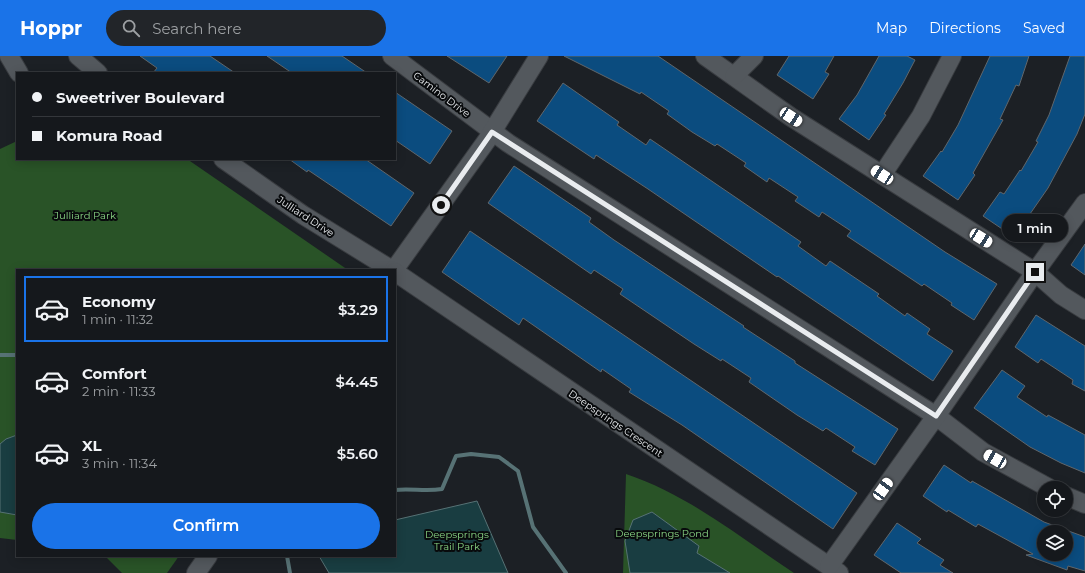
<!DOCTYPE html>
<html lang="en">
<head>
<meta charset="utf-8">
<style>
	body { margin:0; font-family:Montserrat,sans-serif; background:#222529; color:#f1f3f6; height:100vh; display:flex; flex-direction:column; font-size:15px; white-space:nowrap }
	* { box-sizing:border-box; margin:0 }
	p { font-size:13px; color:#9da0a3 }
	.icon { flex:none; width:22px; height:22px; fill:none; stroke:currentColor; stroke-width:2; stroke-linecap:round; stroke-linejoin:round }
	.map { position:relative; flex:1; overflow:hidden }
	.panel { position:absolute; left:16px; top:213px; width:380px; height:288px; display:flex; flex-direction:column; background:#15181c; border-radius:0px; box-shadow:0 2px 10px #0003,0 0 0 1px #34373b }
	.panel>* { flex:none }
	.hud { position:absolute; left:16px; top:16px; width:380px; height:88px; border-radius:0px; box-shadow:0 2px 10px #0003,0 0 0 1px #34373b; display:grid; align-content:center; height:88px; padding:0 16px; background:#15181c }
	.buttons { position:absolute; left:1037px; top:425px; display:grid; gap:8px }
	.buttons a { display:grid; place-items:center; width:36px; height:36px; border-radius:50%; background:#15181c; box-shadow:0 2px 10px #0003,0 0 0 1px #34373b; font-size:20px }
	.end { position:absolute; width:18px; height:18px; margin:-9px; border:5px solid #e9ecef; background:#111; box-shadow:0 0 0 2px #111 }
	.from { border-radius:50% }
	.bubble { position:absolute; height:28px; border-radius:14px; background:#15181c; box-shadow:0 2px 10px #0003,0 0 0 1px #34373b; font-size:13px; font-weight:600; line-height:28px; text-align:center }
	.car { position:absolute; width:12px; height:24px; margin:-12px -6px; border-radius:5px; box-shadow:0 0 3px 1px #0007; background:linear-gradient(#fff 24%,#345 0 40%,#fff 0 76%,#345 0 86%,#fff 0) }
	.hud b { display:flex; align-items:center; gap:14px; height:38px; font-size:15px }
	.hud b+b { border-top:1px solid #34373b }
	.hud i { width:10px; height:10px; background:#f1f3f6 }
	ul { padding:7px 0 0; list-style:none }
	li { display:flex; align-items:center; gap:12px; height:66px; margin:0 8px 6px; padding:0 8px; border:2px solid transparent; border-radius:0px }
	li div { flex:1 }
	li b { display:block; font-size:15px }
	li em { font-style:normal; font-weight:600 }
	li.selected { border-color:#1a73e8 }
	li>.icon { width:36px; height:36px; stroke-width:1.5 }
	.primary-button { display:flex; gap:8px; margin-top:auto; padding:8px 16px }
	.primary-button a { flex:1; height:46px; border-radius:24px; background:#1a73e8; color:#fff; font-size:16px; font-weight:600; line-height:46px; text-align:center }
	header { display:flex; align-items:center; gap:24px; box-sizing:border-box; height:56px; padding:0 20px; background:#1a73e8; color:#fff }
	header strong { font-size:19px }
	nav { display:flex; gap:22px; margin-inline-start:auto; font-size:14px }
	.search { width:280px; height:36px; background:#222529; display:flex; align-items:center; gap:10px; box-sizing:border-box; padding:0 14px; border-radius:22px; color:#9da0a3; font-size:15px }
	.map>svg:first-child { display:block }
	.green { fill:#295327 }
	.water { fill:#193d41; stroke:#577275 }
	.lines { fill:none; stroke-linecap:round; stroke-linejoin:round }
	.stream { stroke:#577275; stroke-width:4 }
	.building { fill:#0b4c7f; stroke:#60666b; fill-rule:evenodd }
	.minor-casing { stroke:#393c40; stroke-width:20 }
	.minor { stroke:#53585d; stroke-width:18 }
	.route { stroke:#e9ecef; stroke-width:5 }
	.labels { text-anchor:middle; stroke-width:4; stroke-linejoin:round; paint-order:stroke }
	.street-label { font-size:10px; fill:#e9ecef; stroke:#080a0c }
	.park-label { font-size:10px; fill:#8ad685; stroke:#080a0c }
</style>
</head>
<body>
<header>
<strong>Hoppr</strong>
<div class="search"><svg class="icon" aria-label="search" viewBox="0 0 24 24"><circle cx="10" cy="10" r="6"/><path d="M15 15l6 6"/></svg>Search here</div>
<nav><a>Map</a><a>Directions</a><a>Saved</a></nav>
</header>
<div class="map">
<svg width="1085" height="517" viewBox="0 0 1085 517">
	<rect width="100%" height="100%" fill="#1c2025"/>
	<!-- green -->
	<g class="green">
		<path d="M17 85V103H187L348 214H17V484L0 482V93Z"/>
		<path d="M626 418C687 438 741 482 794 517H623Z"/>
		<path d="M105 500H179L167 517H122Z"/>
	</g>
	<!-- water -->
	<g class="water">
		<path d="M17 379V459L0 456V388L6 383Z"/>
		<path d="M477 445 508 517H329L319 500H395V464Z"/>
		<path d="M652 456 699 490 697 497 730 517H630L625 485 633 464Z"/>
	</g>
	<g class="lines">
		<!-- stream -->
		<g class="stream">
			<path d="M0 299H17"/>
			<path d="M395 434C412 432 425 436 442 433L456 400 471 398 499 401 518 415 533 471 566 517"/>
			<path d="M287 500 290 517"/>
		</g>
	</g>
	<!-- building -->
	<g class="building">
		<path d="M140 0H210L235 17H153L157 12Z"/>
		<path d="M267 0H342L367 17H292Z"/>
		<path d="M447 0H507L489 27Z"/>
		<path d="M564 0H658L945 196 997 228 974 264 951 249 952 247 924 228 922 230 847 180 851 175 822 156 819 161 795 145 798 141 769 122 767 126 744 110 746 107 717 88 715 90 692 76 667 58 669 55 641 36 640 38Z"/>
		<path d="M789 0H834L825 16 829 18 813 43 777 19Z"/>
		<path d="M879 0H907L915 4 903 27 884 58 886 59 869 84 839 63 857 39Z"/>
		<path d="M990 0H1029L1019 30 1016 29 1000 63 1003 64 973 117 975 119 958 144 923 120 941 95 942 96 958 69Z"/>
		<path d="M1070 0H1085V58L1077 78 1048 132 1014 181 983 160 1000 136 1004 138 1020 114 1021 115 1038 86 1036 85 1049 59Z"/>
		<path d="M563 27 619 66 617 69 646 89 650 83 801 186 798 190 826 210 830 205 879 238 877 240 905 260 907 257 930 273 927 278 953 295 933 325 778 220 777 221 648 133 596 99 594 103 537 65Z"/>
		<path d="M395 36 452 75 430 108 395 84Z"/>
		<path d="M289 103H365L414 137 391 170 308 114 307 116Z"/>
		<path d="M514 110 591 162 589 166 614 184 744 270 743 271 795 305V307L898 373 875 409 852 395 855 391 826 372 823 375 797 359 749 326 751 322 722 303 721 305 694 288 620 238 623 233 594 214 591 218 488 147Z"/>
		<path d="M470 175 857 437 833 473 682 369 629 336 631 333 602 313 601 316 523 262 519 269 442 216Z"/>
		<path d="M1085 188V219L1071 209Z"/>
		<path d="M1036 259 1085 290V335L1072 328 1073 324 1041 303 1038 307 1015 291Z"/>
		<path d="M1002 314 1025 330 1017 341 1047 361 1048 359 1085 379V417L1061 407 1030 391 974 352Z"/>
		<path d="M944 409 971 427 972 425 1044 466 1085 481V515L1068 510 1067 514 1026 499 1033 498 978 468 976 471 948 454 947 456 923 440ZM1044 476H1066V498H1044Z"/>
		<path d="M897 467 921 483 917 487 944 504 940 509 953 517H901L874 499Z"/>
	</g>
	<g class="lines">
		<!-- minor casing -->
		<g class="minor-casing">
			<g id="minor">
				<path d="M9 0 19 17"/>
				<path d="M78 0 98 17"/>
				<path d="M392 0 508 87 936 360 983 396 1049 432"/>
				<path d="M705 0 791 61 1035 216 1061 239 1085 254"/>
				<path d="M734 20 754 0"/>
				<path d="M223 103 303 159 392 214"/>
				<path d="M882 119 921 60 952 0"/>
				<path d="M394 214 487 84 539 0"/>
				<path d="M395 216 839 517"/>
				<path d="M1066 440 1085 448"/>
				<path d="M829 510 936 360 1035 216 1085 147"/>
				<path d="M196 517 208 500"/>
			</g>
		</g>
		<!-- minor -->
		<use href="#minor" class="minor"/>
	</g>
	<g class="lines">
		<!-- route -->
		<path class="route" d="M441 149 492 76 936 360 1035 216"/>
	</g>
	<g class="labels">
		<!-- street labels -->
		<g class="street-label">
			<text transform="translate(442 38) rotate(37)" y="4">Camino Drive</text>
			<text transform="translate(306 160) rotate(33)" y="4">Julliard Drive</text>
			<text transform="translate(616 367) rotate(34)" y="4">Deepsprings Crescent</text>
		</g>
		<!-- park labels -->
		<g class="park-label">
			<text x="85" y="163">Julliard Park</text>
			<text x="662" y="481">Deepsprings Pond</text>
			<text x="457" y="482">Deepsprings<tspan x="457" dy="12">Trail Park</tspan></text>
		</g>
	</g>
</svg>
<div class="buttons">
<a><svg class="icon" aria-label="locate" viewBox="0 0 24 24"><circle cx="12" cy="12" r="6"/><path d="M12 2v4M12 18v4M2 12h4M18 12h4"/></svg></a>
<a><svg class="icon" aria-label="layers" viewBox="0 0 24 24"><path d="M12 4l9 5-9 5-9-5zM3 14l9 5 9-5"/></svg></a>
</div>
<i class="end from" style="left:441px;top:149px"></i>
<i class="end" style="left:1035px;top:216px"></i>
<div class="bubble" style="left:1002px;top:158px;width:66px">1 min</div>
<i class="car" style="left:791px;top:61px;rotate:123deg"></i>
<i class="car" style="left:882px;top:119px;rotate:303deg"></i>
<i class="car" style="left:981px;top:182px;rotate:122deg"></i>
<i class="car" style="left:995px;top:403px;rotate:300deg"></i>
<i class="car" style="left:883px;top:433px;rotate:36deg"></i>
<div class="hud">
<b><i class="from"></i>Sweetriver Boulevard</b>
<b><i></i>Komura Road</b>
</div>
<section class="panel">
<ul>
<li class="selected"><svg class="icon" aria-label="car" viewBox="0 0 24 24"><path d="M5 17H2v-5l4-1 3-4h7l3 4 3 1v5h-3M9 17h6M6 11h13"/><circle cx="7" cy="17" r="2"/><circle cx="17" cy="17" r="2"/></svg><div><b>Economy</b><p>1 min · 11:32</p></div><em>$3.29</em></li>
<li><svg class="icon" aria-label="car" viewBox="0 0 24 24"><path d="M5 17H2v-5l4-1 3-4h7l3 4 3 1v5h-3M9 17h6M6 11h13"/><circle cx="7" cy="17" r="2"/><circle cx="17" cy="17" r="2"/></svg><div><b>Comfort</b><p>2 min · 11:33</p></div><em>$4.45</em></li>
<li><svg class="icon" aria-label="car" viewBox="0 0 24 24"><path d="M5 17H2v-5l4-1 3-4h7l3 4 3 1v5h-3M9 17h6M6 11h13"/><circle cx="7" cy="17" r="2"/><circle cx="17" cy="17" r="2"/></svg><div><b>XL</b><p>3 min · 11:34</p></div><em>$5.60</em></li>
</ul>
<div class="primary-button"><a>Confirm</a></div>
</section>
</div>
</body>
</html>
